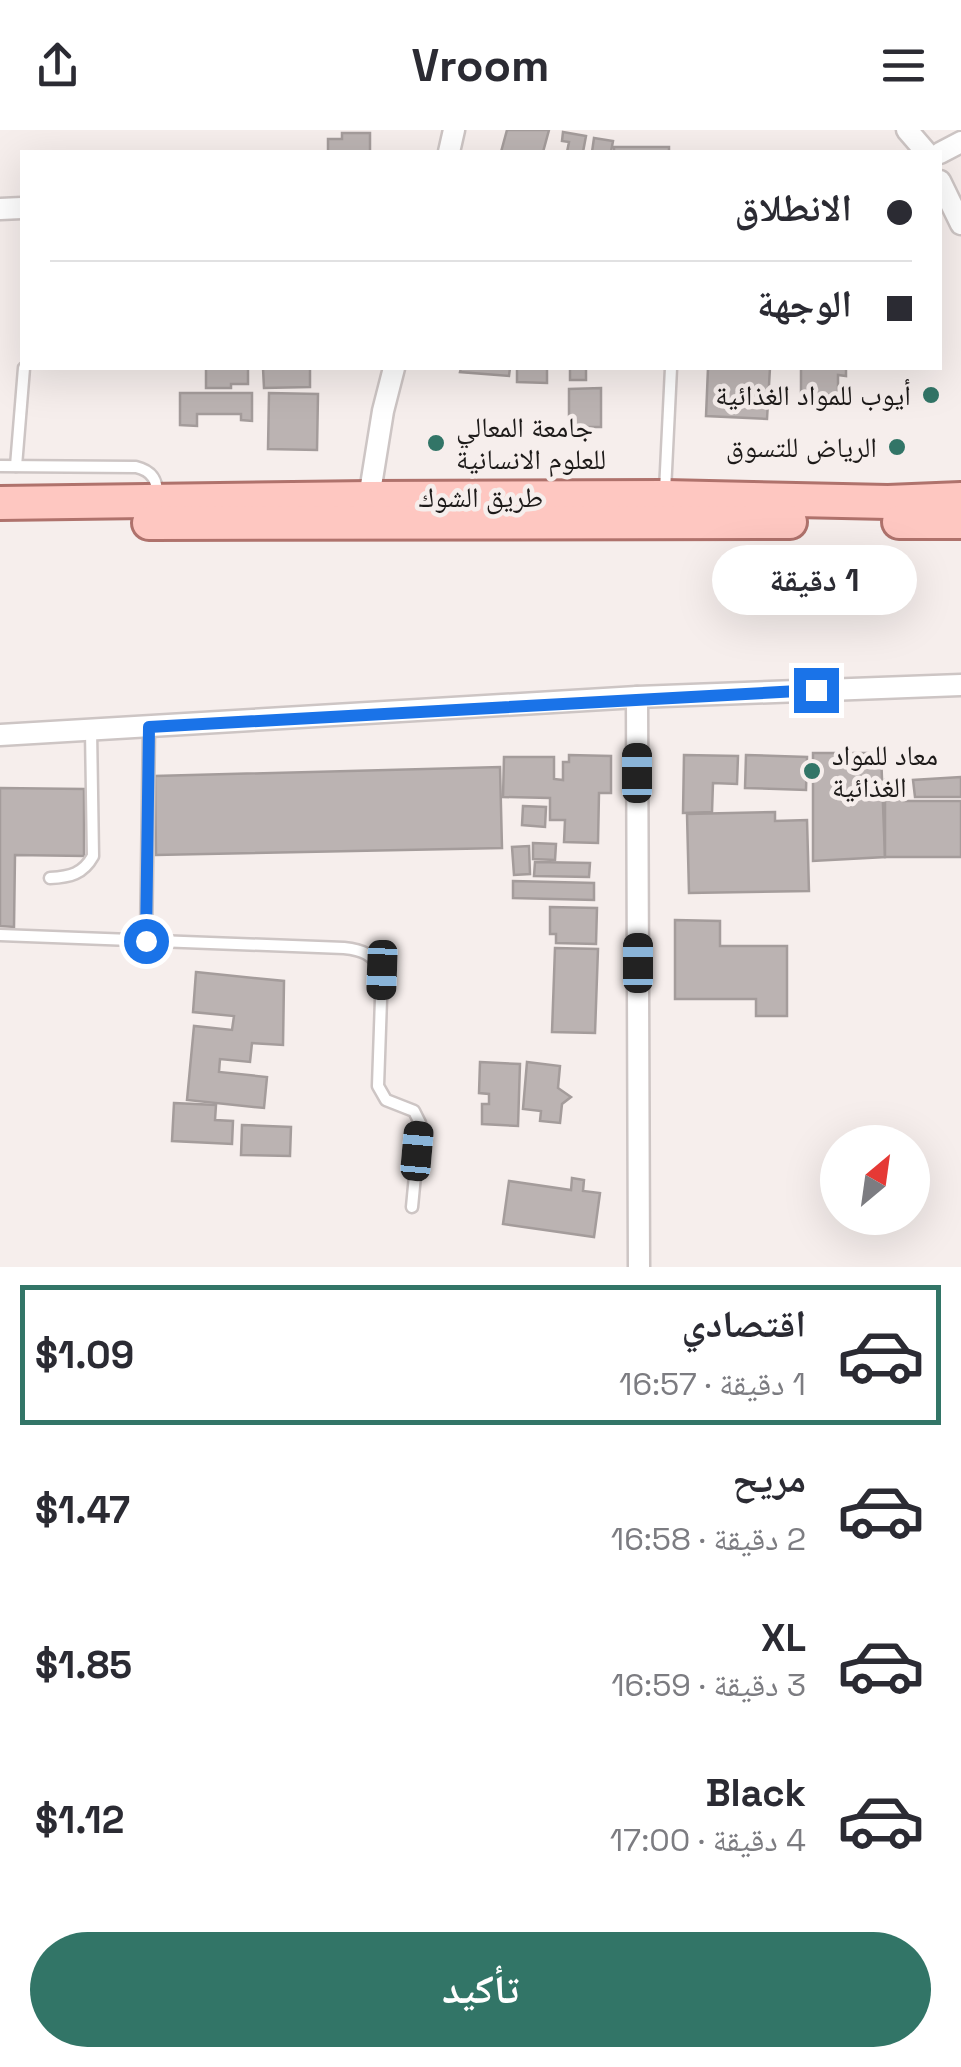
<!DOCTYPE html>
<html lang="ar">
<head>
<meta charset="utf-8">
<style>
	body { margin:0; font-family:"Space Grotesk","Noto Naskh Arabic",sans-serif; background:#f2f2f3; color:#2b2b33; direction:rtl; height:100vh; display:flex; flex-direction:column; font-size:38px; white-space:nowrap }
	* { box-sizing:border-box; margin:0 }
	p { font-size:32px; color:#7c7c81 }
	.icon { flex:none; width:55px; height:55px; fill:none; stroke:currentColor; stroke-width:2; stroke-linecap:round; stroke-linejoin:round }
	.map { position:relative; height:1137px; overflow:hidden; direction:ltr }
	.side { display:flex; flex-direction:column; background:#fff; flex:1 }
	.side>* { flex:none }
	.banner { position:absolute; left:20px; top:20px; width:922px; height:220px; border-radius:0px; box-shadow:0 10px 40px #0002; direction:rtl; display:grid; align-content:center; height:220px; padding:0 30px; background:#fff }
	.needle { width:65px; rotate:29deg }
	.fabs { position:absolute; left:820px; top:995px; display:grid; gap:20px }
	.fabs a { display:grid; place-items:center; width:110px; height:110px; border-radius:50%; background:#fff; box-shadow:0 10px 40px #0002; font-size:50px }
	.end { position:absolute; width:45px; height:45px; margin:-22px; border:12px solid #1a73e8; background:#fff; box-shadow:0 0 0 5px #fff }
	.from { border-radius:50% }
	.bubble { position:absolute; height:70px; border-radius:35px; background:#fff; box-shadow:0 10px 40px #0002; font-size:32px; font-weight:700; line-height:70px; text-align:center; direction:rtl }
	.car { position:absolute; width:30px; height:60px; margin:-30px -15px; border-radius:12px; box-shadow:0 0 8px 2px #0007; background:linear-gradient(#222 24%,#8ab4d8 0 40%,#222 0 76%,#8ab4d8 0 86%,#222 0) }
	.banner b { display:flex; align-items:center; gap:35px; height:95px; font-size:38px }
	.banner b+b { border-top:2px solid #e1e1e2 }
	.banner i { width:25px; height:25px; background:#2b2b33 }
	ul { padding:18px 0 0; list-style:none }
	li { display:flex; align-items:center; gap:30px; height:140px; margin:0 20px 15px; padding:0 10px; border:5px solid transparent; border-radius:0px }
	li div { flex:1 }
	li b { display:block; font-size:38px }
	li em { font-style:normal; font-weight:700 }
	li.active { border-color:#327567 }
	li>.icon { width:90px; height:90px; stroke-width:1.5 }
	.action { display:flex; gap:20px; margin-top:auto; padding:20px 30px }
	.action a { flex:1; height:115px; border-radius:60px; background:#327567; color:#fff; font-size:40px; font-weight:700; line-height:115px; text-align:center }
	header { display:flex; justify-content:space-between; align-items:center; height:130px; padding:0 30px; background:#fff; font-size:45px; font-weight:700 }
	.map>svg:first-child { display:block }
	.building { fill:#bbb3b2; stroke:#a49c9b; stroke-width:2.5 }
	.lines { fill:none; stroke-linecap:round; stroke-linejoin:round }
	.lane-casing { stroke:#cdc5c4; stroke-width:15 }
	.street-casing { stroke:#cdc5c4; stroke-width:25 }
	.primary-casing { stroke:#af726c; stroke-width:38 }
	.lane { stroke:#fff; stroke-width:10 }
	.street { stroke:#fff; stroke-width:20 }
	.primary { stroke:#fec7c1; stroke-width:32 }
	.route { stroke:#1a73e8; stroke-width:12 }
	.poi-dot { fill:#327567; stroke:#f6eeec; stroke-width:4 }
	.labels { text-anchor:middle; stroke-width:9; stroke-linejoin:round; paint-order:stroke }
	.poi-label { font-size:28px; fill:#1d1a19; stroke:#f6eeec; text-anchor:end }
	.street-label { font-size:28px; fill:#1d1a19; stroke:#f6eeec }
</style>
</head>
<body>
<header><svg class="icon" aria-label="menu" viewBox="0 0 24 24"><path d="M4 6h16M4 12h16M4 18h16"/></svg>Vroom<svg class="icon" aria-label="share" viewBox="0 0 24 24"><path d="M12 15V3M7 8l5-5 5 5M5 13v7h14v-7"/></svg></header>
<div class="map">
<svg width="961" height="1137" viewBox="0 0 961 1137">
	<rect width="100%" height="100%" fill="#f6eeec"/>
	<!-- building -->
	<g class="building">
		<path d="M507 0H549L543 22H501Z"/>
		<path d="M563 2 586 6 583 22H567L569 12 562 11Z"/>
		<path d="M342 3H370V22H328V9H342Z"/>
		<path d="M594 8 613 11 611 22H592Z"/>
		<rect x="614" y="17" width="55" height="5"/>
		<path d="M206 238H248V254H231V258H206Z"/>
		<path d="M263 238H310V257L264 258Z"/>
		<path d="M461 238H510L509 246 460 242Z"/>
		<path d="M517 238H547V253L517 252Z"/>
		<rect x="570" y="238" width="16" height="12"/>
		<path d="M708 238H770L767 289 706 286Z"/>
		<path d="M801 238H846V246L838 245V265L801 264Z"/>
		<path d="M601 258V297H569V259Z"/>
		<path d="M180 263H252V291L241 290V284H197V296L180 295Z"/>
		<path d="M269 263 318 264 317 320 268 319Z"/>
		<path d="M813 623H881L885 727 813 731Z"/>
		<path d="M569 625 611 626V663H599L598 713 564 712 565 690H550V668L503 667 504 627H554V649L563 650V632H569Z"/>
		<path d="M684 625 738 626 737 654 713 653 712 682 683 683Z"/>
		<path d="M746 625 807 627 806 660 745 658Z"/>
		<path d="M500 637 502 718 156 725 155 646Z"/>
		<path d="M961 647V667H915L913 650Z"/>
		<path d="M885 650 904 651V671H961V727H885Z"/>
		<path d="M0 658 84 659V726L15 725 14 797 0 796Z"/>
		<path d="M523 676 546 677 545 697 522 695Z"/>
		<path d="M775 682V691L807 690 809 761 689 763 687 684Z"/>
		<path d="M533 713 556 714 555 730 533 729Z"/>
		<path d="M529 716 530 744 514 745 512 717Z"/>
		<path d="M535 732 590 733 589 747 534 746Z"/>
		<path d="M513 751 594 753V770L513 768Z"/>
		<path d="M550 777 597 778 596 814 556 813V804H550Z"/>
		<path d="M675 790 720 791V816H787V886H756V869H675Z"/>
		<path d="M555 818 598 819 595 903 552 902Z"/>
		<path d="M196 842 284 851 283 915 252 913 250 932 220 929 219 942 267 947 264 978 187 970 194 896 232 900 234 886 193 882Z"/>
		<path d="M480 932 520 934 518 996 482 994V974H489V964L479 963Z"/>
		<path d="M527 932 560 936 558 958 571 967 562 974 560 993 540 991 541 981 523 979Z"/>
		<path d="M174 973 216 975 215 990 233 991 232 1014 172 1011Z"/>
		<path d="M242 995 291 997 290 1026 241 1025Z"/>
		<path d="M572 1048 584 1050 583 1061 600 1063 594 1107 503 1094 509 1051 571 1060Z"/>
	</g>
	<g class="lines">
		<!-- lane casing -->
		<g class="lane-casing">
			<g id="lane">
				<path d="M0 336 136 337C153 341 158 351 157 368"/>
				<path d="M16 336 24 238"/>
				<path d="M665 361 671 238"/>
				<path d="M50 748C70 747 83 744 93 726L91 600"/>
				<path d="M0 805 344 818C363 820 372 824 382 840L378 956 386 970 414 981 420 993 412 1077"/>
				<path d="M146 811 149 597"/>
			</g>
		</g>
		<!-- street casing -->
		<g class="street-casing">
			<g id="street">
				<path d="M907 0 926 22"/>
				<path d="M449 22 454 0"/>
				<path d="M940 23 961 12"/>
				<path d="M940 51 961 94"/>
				<path d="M0 79 22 78"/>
				<path d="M369 368 383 281 394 238"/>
				<path d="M637 567 639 1137"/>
				<path d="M0 605 637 567 961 555"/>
			</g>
		</g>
		<!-- primary casing -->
		<g class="primary-casing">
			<g id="primary">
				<path d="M0 373 369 368 665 367 888 372 961 369"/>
				<path d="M899 392H961"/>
				<path d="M149 393 790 392"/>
			</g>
		</g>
		<!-- lane -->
		<use href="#lane" class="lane"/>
		<!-- street -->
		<use href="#street" class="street"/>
		<!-- primary -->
		<use href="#primary" class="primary"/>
	</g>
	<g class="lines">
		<!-- route -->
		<path class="route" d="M146 811 149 597 816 560"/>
	</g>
	<!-- markers -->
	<g class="poi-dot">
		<circle cx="931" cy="265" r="10"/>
		<circle cx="436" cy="313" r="10"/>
		<circle cx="897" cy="317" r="10"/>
		<circle cx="812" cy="641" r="10"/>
	</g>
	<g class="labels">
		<!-- poi labels -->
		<g class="poi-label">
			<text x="911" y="275">أيوب للمواد الغذائية</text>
			<text x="456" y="307" text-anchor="start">جامعة المعالي<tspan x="456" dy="32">للعلوم الانسانية</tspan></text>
			<text x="877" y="327">الرياض للتسوق</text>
			<text x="832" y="635" text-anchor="start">معاد للمواد<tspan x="832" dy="32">الغذائية</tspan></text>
		</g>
		<!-- street labels -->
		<g class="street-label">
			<text x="481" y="377">طريق الشوك</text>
		</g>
	</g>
</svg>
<div class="fabs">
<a><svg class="needle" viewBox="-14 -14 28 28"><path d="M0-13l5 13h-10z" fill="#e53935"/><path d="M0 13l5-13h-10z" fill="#7c7c81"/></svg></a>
</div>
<i class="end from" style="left:146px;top:811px"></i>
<i class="end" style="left:816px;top:560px"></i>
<div class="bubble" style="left:712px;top:415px;width:205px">1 دقيقة</div>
<i class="car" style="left:637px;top:643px;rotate:0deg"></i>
<i class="car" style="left:638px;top:833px;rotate:0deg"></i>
<i class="car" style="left:382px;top:840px;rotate:182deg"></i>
<i class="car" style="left:417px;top:1021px;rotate:5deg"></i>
<div class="banner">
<b><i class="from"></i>الانطلاق</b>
<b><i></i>الوجهة</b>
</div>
</div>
<section class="side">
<ul>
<li class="active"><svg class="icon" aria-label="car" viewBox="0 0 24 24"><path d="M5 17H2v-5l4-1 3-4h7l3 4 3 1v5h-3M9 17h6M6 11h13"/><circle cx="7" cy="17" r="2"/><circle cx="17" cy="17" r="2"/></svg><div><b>اقتصادي</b><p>1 دقيقة · 16:57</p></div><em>$1.09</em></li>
<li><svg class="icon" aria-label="car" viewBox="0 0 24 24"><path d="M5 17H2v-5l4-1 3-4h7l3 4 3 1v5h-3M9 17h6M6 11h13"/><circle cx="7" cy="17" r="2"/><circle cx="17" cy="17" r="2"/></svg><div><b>مريح</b><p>2 دقيقة · 16:58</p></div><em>$1.47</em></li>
<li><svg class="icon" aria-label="car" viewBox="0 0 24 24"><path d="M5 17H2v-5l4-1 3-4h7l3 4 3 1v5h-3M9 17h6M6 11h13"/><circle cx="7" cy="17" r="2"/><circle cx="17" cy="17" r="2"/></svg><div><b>XL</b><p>3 دقيقة · 16:59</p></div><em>$1.85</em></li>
<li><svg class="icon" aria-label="car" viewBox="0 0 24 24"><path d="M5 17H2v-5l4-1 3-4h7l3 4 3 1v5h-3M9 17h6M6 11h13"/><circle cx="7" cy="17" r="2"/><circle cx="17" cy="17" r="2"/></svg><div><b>Black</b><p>4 دقيقة · 17:00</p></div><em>$1.12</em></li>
</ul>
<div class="action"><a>تأكيد</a></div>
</section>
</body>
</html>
